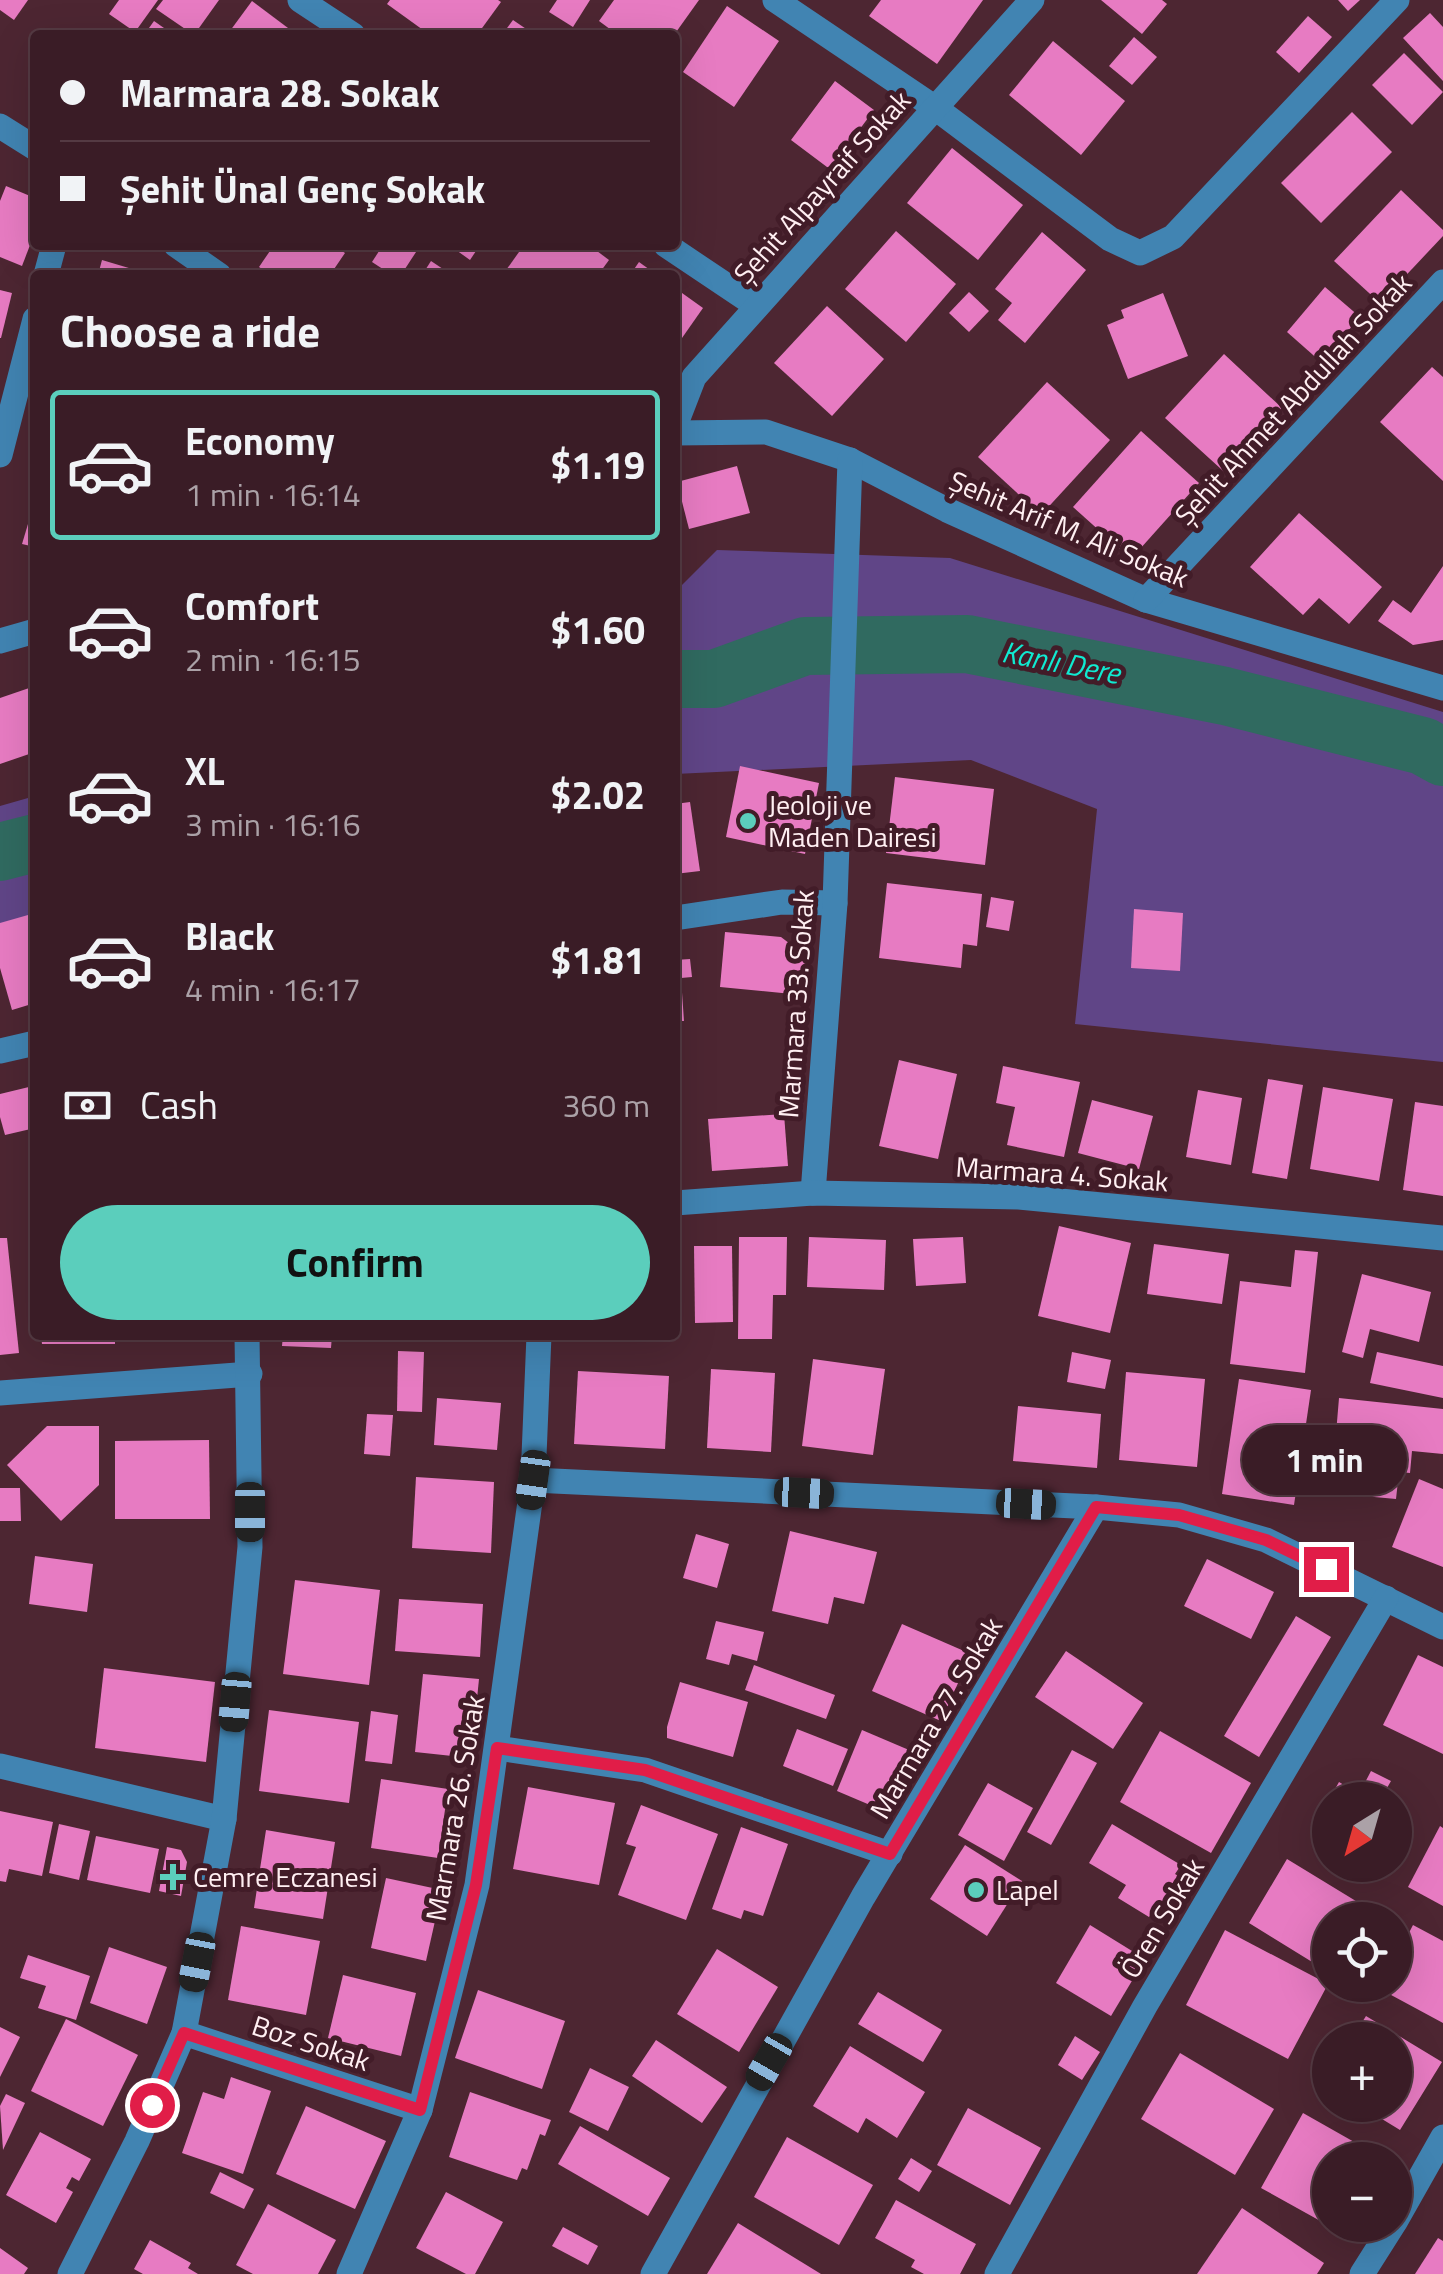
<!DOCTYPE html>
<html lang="en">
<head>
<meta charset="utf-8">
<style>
	body { margin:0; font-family:"Titillium Web",sans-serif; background:#452932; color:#f1f3f6; height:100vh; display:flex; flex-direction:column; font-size:38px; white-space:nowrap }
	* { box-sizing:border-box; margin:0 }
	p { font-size:32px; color:#aba1a7 }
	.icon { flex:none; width:55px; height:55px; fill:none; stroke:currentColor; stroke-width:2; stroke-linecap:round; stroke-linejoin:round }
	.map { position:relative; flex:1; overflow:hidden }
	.sheet { position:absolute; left:30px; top:270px; width:650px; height:1070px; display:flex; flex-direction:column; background:#3a1c26; border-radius:10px; box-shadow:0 10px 40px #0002,0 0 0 2px #543a43 }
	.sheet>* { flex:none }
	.hud { position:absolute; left:30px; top:30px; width:650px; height:220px; border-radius:10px; box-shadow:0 10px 40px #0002,0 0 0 2px #543a43; display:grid; align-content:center; height:220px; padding:0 30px; background:#3a1c26 }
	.needle { width:65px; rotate:217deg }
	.controls { position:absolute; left:1312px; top:1782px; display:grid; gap:20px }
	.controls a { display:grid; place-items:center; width:100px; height:100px; border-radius:50%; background:#3a1c26; box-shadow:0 10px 40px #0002,0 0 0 2px #543a43; font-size:50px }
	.end { position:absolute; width:45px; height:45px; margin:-22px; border:12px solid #e11d48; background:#fff; box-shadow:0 0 0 5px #fff }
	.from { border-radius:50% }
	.bubble { position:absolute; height:70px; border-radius:35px; background:#3a1c26; box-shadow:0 10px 40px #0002,0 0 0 2px #543a43; font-size:32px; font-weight:700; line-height:70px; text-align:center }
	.car { position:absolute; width:30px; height:60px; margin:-30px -15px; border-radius:12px; box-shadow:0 0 8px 2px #0007; background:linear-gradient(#222 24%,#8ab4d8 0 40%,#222 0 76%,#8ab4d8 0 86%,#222 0) }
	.hud b { display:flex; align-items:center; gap:35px; height:95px; font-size:38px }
	.hud b+b { border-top:2px solid #543a43 }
	.hud i { width:25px; height:25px; background:#f1f3f6 }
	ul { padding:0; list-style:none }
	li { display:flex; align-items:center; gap:30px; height:150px; margin:0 20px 15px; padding:0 10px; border:5px solid transparent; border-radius:10px }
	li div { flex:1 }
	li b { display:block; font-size:38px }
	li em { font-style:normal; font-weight:700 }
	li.on { border-color:#5bcebc }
	li>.icon { width:90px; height:90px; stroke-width:1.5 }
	h2 { padding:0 30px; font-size:45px; line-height:120px }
	.pay { display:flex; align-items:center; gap:25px; height:110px; padding:0 30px; font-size:38px }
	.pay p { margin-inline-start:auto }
	.action { display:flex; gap:20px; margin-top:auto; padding:20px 30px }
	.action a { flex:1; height:115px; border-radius:60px; background:#5bcebc; color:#111; font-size:40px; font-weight:700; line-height:115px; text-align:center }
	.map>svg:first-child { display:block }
	.green { fill:#604587 }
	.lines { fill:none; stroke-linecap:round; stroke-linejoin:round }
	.river { stroke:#306a60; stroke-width:58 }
	.building { fill:#e77bc2 }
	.minor { stroke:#4184b2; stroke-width:25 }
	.route { stroke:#e11d48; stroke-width:12 }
	.poi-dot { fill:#5bcebc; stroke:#421c28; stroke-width:4 }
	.labels { text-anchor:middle; stroke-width:10; stroke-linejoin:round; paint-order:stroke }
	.street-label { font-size:28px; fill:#ffeff2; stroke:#421c28 }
	.poi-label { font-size:28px; fill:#ffeff2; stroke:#421c28; text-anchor:start }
	.water-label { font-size:30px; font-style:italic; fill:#10ead1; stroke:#421c28 }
</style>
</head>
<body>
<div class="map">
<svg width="1443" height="2274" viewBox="0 0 1443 2274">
	<rect width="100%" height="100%" fill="#4d2632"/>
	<!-- green -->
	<g class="green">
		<path d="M717 550 950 558 1443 712V1062L1075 1024 1097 809 971 760 675 774V592Z"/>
		<path d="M35 796V928L0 937V806Z"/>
	</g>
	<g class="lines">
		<!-- river -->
		<g class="river">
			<path d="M675 679H714L805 646 967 644 1225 696 1423 746 1443 757"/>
			<path d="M0 852 35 843"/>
		</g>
	</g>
	<!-- building -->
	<g class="building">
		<path d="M0 0H28L14 20 0 10Z"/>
		<path d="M119 0H158L135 32 109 14Z"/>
		<path d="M163 0H219L194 35 156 9Z"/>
		<path d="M390 0H498L501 2 477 35H430L387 4Z"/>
		<path d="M557 0H590L573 27 549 12Z"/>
		<path d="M614 0H699L674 35H618L599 21Z"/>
		<path d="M881 0H983L937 64 869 16Z"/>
		<path d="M1101 0H1162L1167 4 1142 34Z"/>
		<path d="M1338 0H1360L1348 11Z"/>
		<path d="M252 1 288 28 283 35H227Z"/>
		<path d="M727 6 779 41 734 107 683 72Z"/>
		<path d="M1430 13 1443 27V81L1403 38Z"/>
		<path d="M1308 16 1332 37 1299 73 1276 52Z"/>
		<path d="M513 20 535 35H502Z"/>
		<path d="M154 21 174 35H144Z"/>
		<path d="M1134 37 1157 57 1132 85 1109 66Z"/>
		<path d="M1053 41 1125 101 1081 155 1009 95Z"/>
		<path d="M1404 53 1443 92 1412 125 1372 85Z"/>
		<path d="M835 81 874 110 845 149 854 155 839 176 791 140Z"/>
		<path d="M1352 112 1392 152 1321 223 1281 183Z"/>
		<path d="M952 148 1023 205 978 260 907 203Z"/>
		<path d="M6 186 35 198V232L22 266 0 257V201Z"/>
		<path d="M1401 190 1443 230V236L1380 303 1334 261Z"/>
		<path d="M896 231 956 284 906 342 845 289Z"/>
		<path d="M1042 232 1086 270 1025 343 998 320 1012 303 995 289Z"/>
		<path d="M274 245H333L345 253 330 275H271L259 267Z"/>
		<path d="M383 245H412L418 249 401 275H392L372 262Z"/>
		<path d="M449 245H480L470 260Z"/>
		<path d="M524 245H589L609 260 598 275H507L504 273Z"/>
		<path d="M102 260 149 274V275H98Z"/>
		<path d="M431 261 452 275H422Z"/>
		<path d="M639 262 657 275H630Z"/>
		<path d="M1325 287 1360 317 1321 362 1287 332Z"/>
		<path d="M675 288 703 308 675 348Z"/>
		<path d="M0 290 12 293 1 338H0Z"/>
		<path d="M969 292 989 311 969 332 949 313Z"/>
		<path d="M1163 293 1188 356 1128 379 1107 325 1124 318 1121 310Z"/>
		<path d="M827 306 884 359 832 416 774 363Z"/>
		<path d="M1224 354 1282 408 1247 446 1256 454 1232 479 1165 418Z"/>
		<path d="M1432 367 1443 377V481L1380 422Z"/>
		<path d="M1047 382 1110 440 1041 515 978 457Z"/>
		<path d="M1141 431 1199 483 1131 559 1073 507Z"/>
		<path d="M737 466 750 513 689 529 677 482Z"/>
		<path d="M34 504H35V547L22 544Z"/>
		<path d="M1299 513 1382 587 1349 624 1319 598 1303 615 1250 567Z"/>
		<path d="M1443 566V640L1413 645 1378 621 1393 600 1411 613Z"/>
		<path d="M35 686V752L0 764V698Z"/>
		<path d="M740 766 819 783 805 854 726 837Z"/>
		<path d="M895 777 994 789 985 865 886 853Z"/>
		<path d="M690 802 700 871 675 874V804Z"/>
		<path d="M887 883 982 894 977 946 963 944 961 968 879 958Z"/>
		<path d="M991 897 1014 901 1009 931 986 927Z"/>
		<path d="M1134 909 1183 913 1180 971 1131 968Z"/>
		<path d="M35 913V1003L12 1010 0 968V923Z"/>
		<path d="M725 932 781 937 806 956 802 995 720 987Z"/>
		<path d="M690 959 692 977 681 978 684 1021H675V960Z"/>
		<path d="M899 1060 957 1074 938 1159 879 1146Z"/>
		<path d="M1003 1066 1080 1082 1064 1157 1007 1145 1015 1107 996 1103Z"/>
		<path d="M1268 1079 1303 1085 1287 1179 1252 1173Z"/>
		<path d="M33 1086 35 1128 5 1135 0 1117V1094Z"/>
		<path d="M1323 1087 1393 1099 1379 1181 1310 1169Z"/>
		<path d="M1198 1090 1242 1098 1231 1165 1186 1157Z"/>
		<path d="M1092 1100 1153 1116 1139 1169 1078 1153Z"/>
		<path d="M1415 1102 1443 1106V1196L1403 1190Z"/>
		<path d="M784 1114 788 1166 712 1171 708 1119Z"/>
		<path d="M1059 1226 1131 1243 1110 1333 1038 1316Z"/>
		<path d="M739 1237H787L786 1295H773L772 1339H738Z"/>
		<path d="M809 1237 886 1240 884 1290 807 1287Z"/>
		<path d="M963 1237 966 1283 916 1286 913 1239Z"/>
		<path d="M0 1238H7L19 1353 0 1355Z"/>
		<path d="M1154 1244 1229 1254 1222 1304 1147 1294Z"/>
		<path d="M694 1246H732L733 1322 695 1323Z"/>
		<path d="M1295 1250 1318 1252 1305 1373 1230 1364 1240 1281 1291 1287Z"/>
		<path d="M1362 1274 1431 1292 1419 1342 1370 1329 1363 1358 1342 1352Z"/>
		<path d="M41 1335H115V1344H42Z"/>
		<path d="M283 1335H332L331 1348 282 1346Z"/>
		<path d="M398 1351 424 1352 422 1412 397 1411Z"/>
		<path d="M1072 1352 1111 1360 1105 1389 1067 1382Z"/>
		<path d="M1377 1352 1443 1366V1398L1370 1383Z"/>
		<path d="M813 1359 885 1369 873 1455 802 1446Z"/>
		<path d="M711 1369 775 1373 771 1452 707 1448Z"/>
		<path d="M578 1371 669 1376 665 1449 574 1444Z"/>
		<path d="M1126 1372 1205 1379 1197 1467 1119 1460Z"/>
		<path d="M1239 1379 1311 1390 1294 1505 1222 1494Z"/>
		<path d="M437 1398 501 1403 497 1450 434 1445Z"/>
		<path d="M1339 1398 1443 1409V1454L1412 1451 1410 1473 1399 1472 1396 1499 1331 1493Z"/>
		<path d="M1018 1406 1101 1414 1097 1468 1013 1461Z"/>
		<path d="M367 1414 393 1415 390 1456 364 1454Z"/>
		<path d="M47 1426H99V1485L61 1521 7 1465Z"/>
		<path d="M209 1440 210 1519H115V1441Z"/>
		<path d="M416 1477 494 1482 491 1553 412 1548Z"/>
		<path d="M1419 1479 1443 1489V1567L1392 1547Z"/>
		<path d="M0 1488H20L21 1521H0Z"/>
		<path d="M790 1531 877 1552 864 1604 834 1597 828 1624 772 1611Z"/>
		<path d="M696 1534 729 1544 717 1588 683 1578Z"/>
		<path d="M35 1556 93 1564 87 1612 29 1604Z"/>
		<path d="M1207 1559 1274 1592 1251 1639 1184 1606Z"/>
		<path d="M295 1580 380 1590 369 1685 283 1674Z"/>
		<path d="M399 1599 483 1604 480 1657 395 1651Z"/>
		<path d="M1296 1616 1331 1637 1259 1757 1224 1736Z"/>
		<path d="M716 1621 764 1632 757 1661 732 1654 729 1665 706 1659Z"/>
		<path d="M902 1624 971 1654 941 1721 872 1691Z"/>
		<path d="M1066 1651 1143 1703 1113 1749 1035 1697Z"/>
		<path d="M1418 1655 1443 1667V1754L1383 1725Z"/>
		<path d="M754 1665 835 1695 826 1719 745 1690Z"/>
		<path d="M104 1668 215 1682 206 1762 95 1748Z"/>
		<path d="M423 1674 479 1679 471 1758 415 1752Z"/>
		<path d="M680 1682 748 1702 733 1757 667 1738V1727Z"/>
		<path d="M269 1710 359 1722 349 1803 259 1791Z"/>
		<path d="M371 1711 398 1715 392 1764 365 1761Z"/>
		<path d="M797 1729 848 1749 833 1786 783 1766Z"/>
		<path d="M862 1730 909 1750 891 1791 870 1805 837 1791Z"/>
		<path d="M1160 1731 1251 1783 1211 1853 1120 1802Z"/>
		<path d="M1072 1750 1097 1763 1051 1845 1027 1832Z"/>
		<path d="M1371 1771 1391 1781 1380 1800 1330 1798 1339 1782 1359 1794Z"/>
		<path d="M381 1779 448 1789 438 1858 371 1848Z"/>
		<path d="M988 1783 1033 1808 1004 1861 958 1835Z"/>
		<path d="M528 1787 615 1803 599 1885 513 1869Z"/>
		<path d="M641 1805 718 1834 686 1920 618 1895 636 1847 626 1844Z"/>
		<path d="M0 1811 53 1822 42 1876 9 1869 6 1882 0 1881Z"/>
		<path d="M59 1824 90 1831 79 1880 49 1873Z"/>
		<path d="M1112 1824 1181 1865 1175 1874 1190 1883 1181 1897 1175 1893 1168 1905 1159 1900 1149 1917 1118 1898 1126 1885 1089 1863Z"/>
		<path d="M1440 1826 1443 1828V1906L1408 1887Z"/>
		<path d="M741 1827 788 1844 763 1916 744 1910 741 1919 712 1909Z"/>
		<path d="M266 1830 335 1842 323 1919 254 1908Z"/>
		<path d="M96 1836 159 1849 150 1893 87 1880Z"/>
		<path d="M965 1845 1022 1881 987 1936 930 1899Z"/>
		<path d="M167 1847 181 1850 187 1862 181 1896 159 1891Z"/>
		<path d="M1287 1859 1369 1909 1362 1920H1330V1973L1249 1923Z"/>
		<path d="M386 1878 442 1890 426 1961 371 1948Z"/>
		<path d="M1090 1925 1145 1959 1111 2016 1056 1983Z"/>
		<path d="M1413 1925 1443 1941V2023L1380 1989 1382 1985H1395V1960Z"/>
		<path d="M241 1926 320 1941 306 2015 228 2000Z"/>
		<path d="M1225 1930 1328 1984 1288 2059 1186 2005Z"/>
		<path d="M109 1947 167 1967 147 2024 90 2003Z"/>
		<path d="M717 1949 778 1987 739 2052 677 2014Z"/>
		<path d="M28 1955 90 1976 76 2020 38 2008 46 1986 20 1978Z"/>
		<path d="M343 1975 416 1993 401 2056 328 2038Z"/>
		<path d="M478 1990 565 2021 542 2089 455 2058Z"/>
		<path d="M878 1992 942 2030 923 2062 858 2024Z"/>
		<path d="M1366 2016 1442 2062 1400 2130 1359 2105H1395V2040H1351Z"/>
		<path d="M66 2019 138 2055 103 2126 31 2091Z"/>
		<path d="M0 2027 20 2037 0 2077Z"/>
		<path d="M1075 2036 1100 2052 1082 2080 1058 2065Z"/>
		<path d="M656 2040 727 2087 702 2123 632 2076Z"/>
		<path d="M850 2046 925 2092 897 2138 866 2118 858 2133 813 2106Z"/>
		<path d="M1180 2053 1274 2109 1235 2175 1141 2119Z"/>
		<path d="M590 2068 629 2087 608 2131 569 2112Z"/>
		<path d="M231 2077 271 2091 243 2174 182 2153 203 2092 224 2099Z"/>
		<path d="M470 2092 551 2120 545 2136 540 2134 527 2170 522 2168 517 2180 449 2157Z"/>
		<path d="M6 2094 25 2103 3 2150 0 2106Z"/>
		<path d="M306 2106 386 2141 355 2209 276 2174Z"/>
		<path d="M968 2108 1041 2148 1010 2205 937 2165Z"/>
		<path d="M1303 2113 1386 2160H1330V2225H1347L1342 2233 1261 2188Z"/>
		<path d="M580 2126 670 2178 648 2216 558 2164Z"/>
		<path d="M40 2132 91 2159 79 2181 72 2177 66 2188 73 2192 56 2223 6 2195Z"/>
		<path d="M787 2137 873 2185 839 2245 754 2197Z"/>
		<path d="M911 2158 932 2171 919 2192 898 2179Z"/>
		<path d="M220 2172 254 2189 244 2209 210 2193Z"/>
		<path d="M446 2192 503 2222 475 2274H466L416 2248Z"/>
		<path d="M896 2200 976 2244 960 2274H924L911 2267 915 2260 875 2238Z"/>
		<path d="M268 2204 336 2240 318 2274H253L236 2265Z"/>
		<path d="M1242 2208 1324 2263 1317 2274H1197Z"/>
		<path d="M738 2223 821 2274H707Z"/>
		<path d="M563 2227 598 2246 588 2265 552 2246Z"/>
		<path d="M1438 2238 1443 2241V2274H1415Z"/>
		<path d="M150 2240 191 2263 188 2268 198 2274H143L134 2269Z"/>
		<path d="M0 2248 28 2268 24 2274H0Z"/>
	</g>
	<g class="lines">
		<!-- minor -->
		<g class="minor">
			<path d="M300 0 353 35"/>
			<path d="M775 0 934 107 1110 239 1140 253 1173 237 1397 0"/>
			<path d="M0 126 35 148"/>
			<path d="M176 245 219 275"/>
			<path d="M666 245 757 306"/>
			<path d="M46 275 54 245"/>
			<path d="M675 426 694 377 1032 0"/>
			<path d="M675 433 766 432 850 460 947 510 1146 600 1443 688"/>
			<path d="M0 455 35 319"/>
			<path d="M1146 600 1443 282"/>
			<path d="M0 641 35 631"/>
			<path d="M675 918 782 902 835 903"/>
			<path d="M0 1051 35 1043"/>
			<path d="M813 1193 835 903 850 460"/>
			<path d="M675 1203 813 1193 1019 1197 1443 1238"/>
			<path d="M0 1393 250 1374"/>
			<path d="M533 1480 1096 1507 1179 1515 1266 1540 1443 1627"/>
			<path d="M497 1748 645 1770 890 1854"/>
			<path d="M0 1766 224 1819"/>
			<path d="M184 2033 420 2110"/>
			<path d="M1395 2222 1443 2137"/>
			<path d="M70 2274 137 2141 184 2033 224 1819 250 1547 247 1335"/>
			<path d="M349 2274 420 2110 477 1885 533 1480 539 1335"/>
			<path d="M653 2274 863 1897 1096 1507"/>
			<path d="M997 2274 1145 2006 1386 1598"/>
			<path d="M1362 2274 1393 2225"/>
		</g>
	</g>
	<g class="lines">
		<!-- route -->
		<path class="route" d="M152 2105 184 2033 420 2110 476 1885 497 1748 645 1770 890 1854 1096 1507 1179 1515 1266 1540 1326 1569"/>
	</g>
	<!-- markers -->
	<g class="poi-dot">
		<circle cx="748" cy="821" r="10"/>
		<path d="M168 1862h10v10h10v10h-10v10h-10v-10h-10v-10h10z"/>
		<circle cx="976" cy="1890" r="10"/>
	</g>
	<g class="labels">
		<!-- street labels -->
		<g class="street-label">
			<text transform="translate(822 187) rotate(-48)" y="10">Şehit Alpayraif Sokak</text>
			<text transform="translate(1293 399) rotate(-47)" y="10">Şehit Ahmet Abdullah Sokak</text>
			<text transform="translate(1069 529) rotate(23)" y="10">Şehit Arif M. Ali Sokak</text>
			<text transform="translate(796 1004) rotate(-86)" y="10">Marmara 33. Sokak</text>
			<text transform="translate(1062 1174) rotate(4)" y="10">Marmara 4. Sokak</text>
			<text transform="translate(936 1718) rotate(-59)" y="10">Marmara 27. Sokak</text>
			<text transform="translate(455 1808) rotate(-80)" y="10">Marmara 26. Sokak</text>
			<text transform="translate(1162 1918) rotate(-59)" y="10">Ören Sokak</text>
			<text transform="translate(311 2043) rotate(18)" y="10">Boz Sokak</text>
		</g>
		<!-- poi labels -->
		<g class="poi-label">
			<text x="768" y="815">Jeoloji ve<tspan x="768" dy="32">Maden Dairesi</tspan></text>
			<text x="193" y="1887">Cemre Eczanesi</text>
			<text x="996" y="1900">Lapel</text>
		</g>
		<!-- water labels -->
		<g class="water-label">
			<text transform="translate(1061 663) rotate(11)" y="10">Kanlı Dere</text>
		</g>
	</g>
</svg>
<div class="controls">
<a><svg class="needle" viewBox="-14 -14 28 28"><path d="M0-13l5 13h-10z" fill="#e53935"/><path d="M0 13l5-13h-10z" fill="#aba1a7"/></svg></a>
<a><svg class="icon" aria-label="locate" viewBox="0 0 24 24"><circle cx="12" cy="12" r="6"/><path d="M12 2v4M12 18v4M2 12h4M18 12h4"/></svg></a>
<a>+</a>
<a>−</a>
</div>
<i class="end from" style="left:152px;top:2105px"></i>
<i class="end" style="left:1326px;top:1569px"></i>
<div class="bubble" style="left:1242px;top:1425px;width:165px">1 min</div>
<i class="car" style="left:533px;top:1480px;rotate:188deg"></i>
<i class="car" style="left:804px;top:1493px;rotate:93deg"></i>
<i class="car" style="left:1026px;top:1504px;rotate:93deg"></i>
<i class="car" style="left:250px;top:1512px;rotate:180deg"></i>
<i class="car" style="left:235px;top:1702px;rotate:185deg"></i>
<i class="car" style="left:197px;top:1962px;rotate:191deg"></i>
<i class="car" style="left:769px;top:2062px;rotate:210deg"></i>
<div class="hud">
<b><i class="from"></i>Marmara 28. Sokak</b>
<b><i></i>Şehit Ünal Genç Sokak</b>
</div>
<section class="sheet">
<h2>Choose a ride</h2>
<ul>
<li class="on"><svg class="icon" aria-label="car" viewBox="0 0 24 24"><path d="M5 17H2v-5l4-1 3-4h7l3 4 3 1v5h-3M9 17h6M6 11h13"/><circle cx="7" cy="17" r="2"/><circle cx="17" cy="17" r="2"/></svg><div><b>Economy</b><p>1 min · 16:14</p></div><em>$1.19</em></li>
<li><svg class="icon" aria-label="car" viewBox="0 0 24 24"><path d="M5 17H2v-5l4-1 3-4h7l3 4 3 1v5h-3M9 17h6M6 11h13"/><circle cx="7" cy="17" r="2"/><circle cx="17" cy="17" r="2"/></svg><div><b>Comfort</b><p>2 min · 16:15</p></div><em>$1.60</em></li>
<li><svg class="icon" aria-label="car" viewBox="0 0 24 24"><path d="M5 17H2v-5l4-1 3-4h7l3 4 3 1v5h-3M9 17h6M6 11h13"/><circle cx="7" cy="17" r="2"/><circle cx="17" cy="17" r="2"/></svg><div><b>XL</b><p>3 min · 16:16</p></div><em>$2.02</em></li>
<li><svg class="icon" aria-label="car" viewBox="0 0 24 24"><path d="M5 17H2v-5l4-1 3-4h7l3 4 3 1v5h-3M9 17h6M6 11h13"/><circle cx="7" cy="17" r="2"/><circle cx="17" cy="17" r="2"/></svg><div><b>Black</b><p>4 min · 16:17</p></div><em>$1.81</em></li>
</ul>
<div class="pay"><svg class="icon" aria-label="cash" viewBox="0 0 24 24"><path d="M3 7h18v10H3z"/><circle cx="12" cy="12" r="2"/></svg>Cash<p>360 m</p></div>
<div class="action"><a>Confirm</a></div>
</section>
</div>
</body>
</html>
